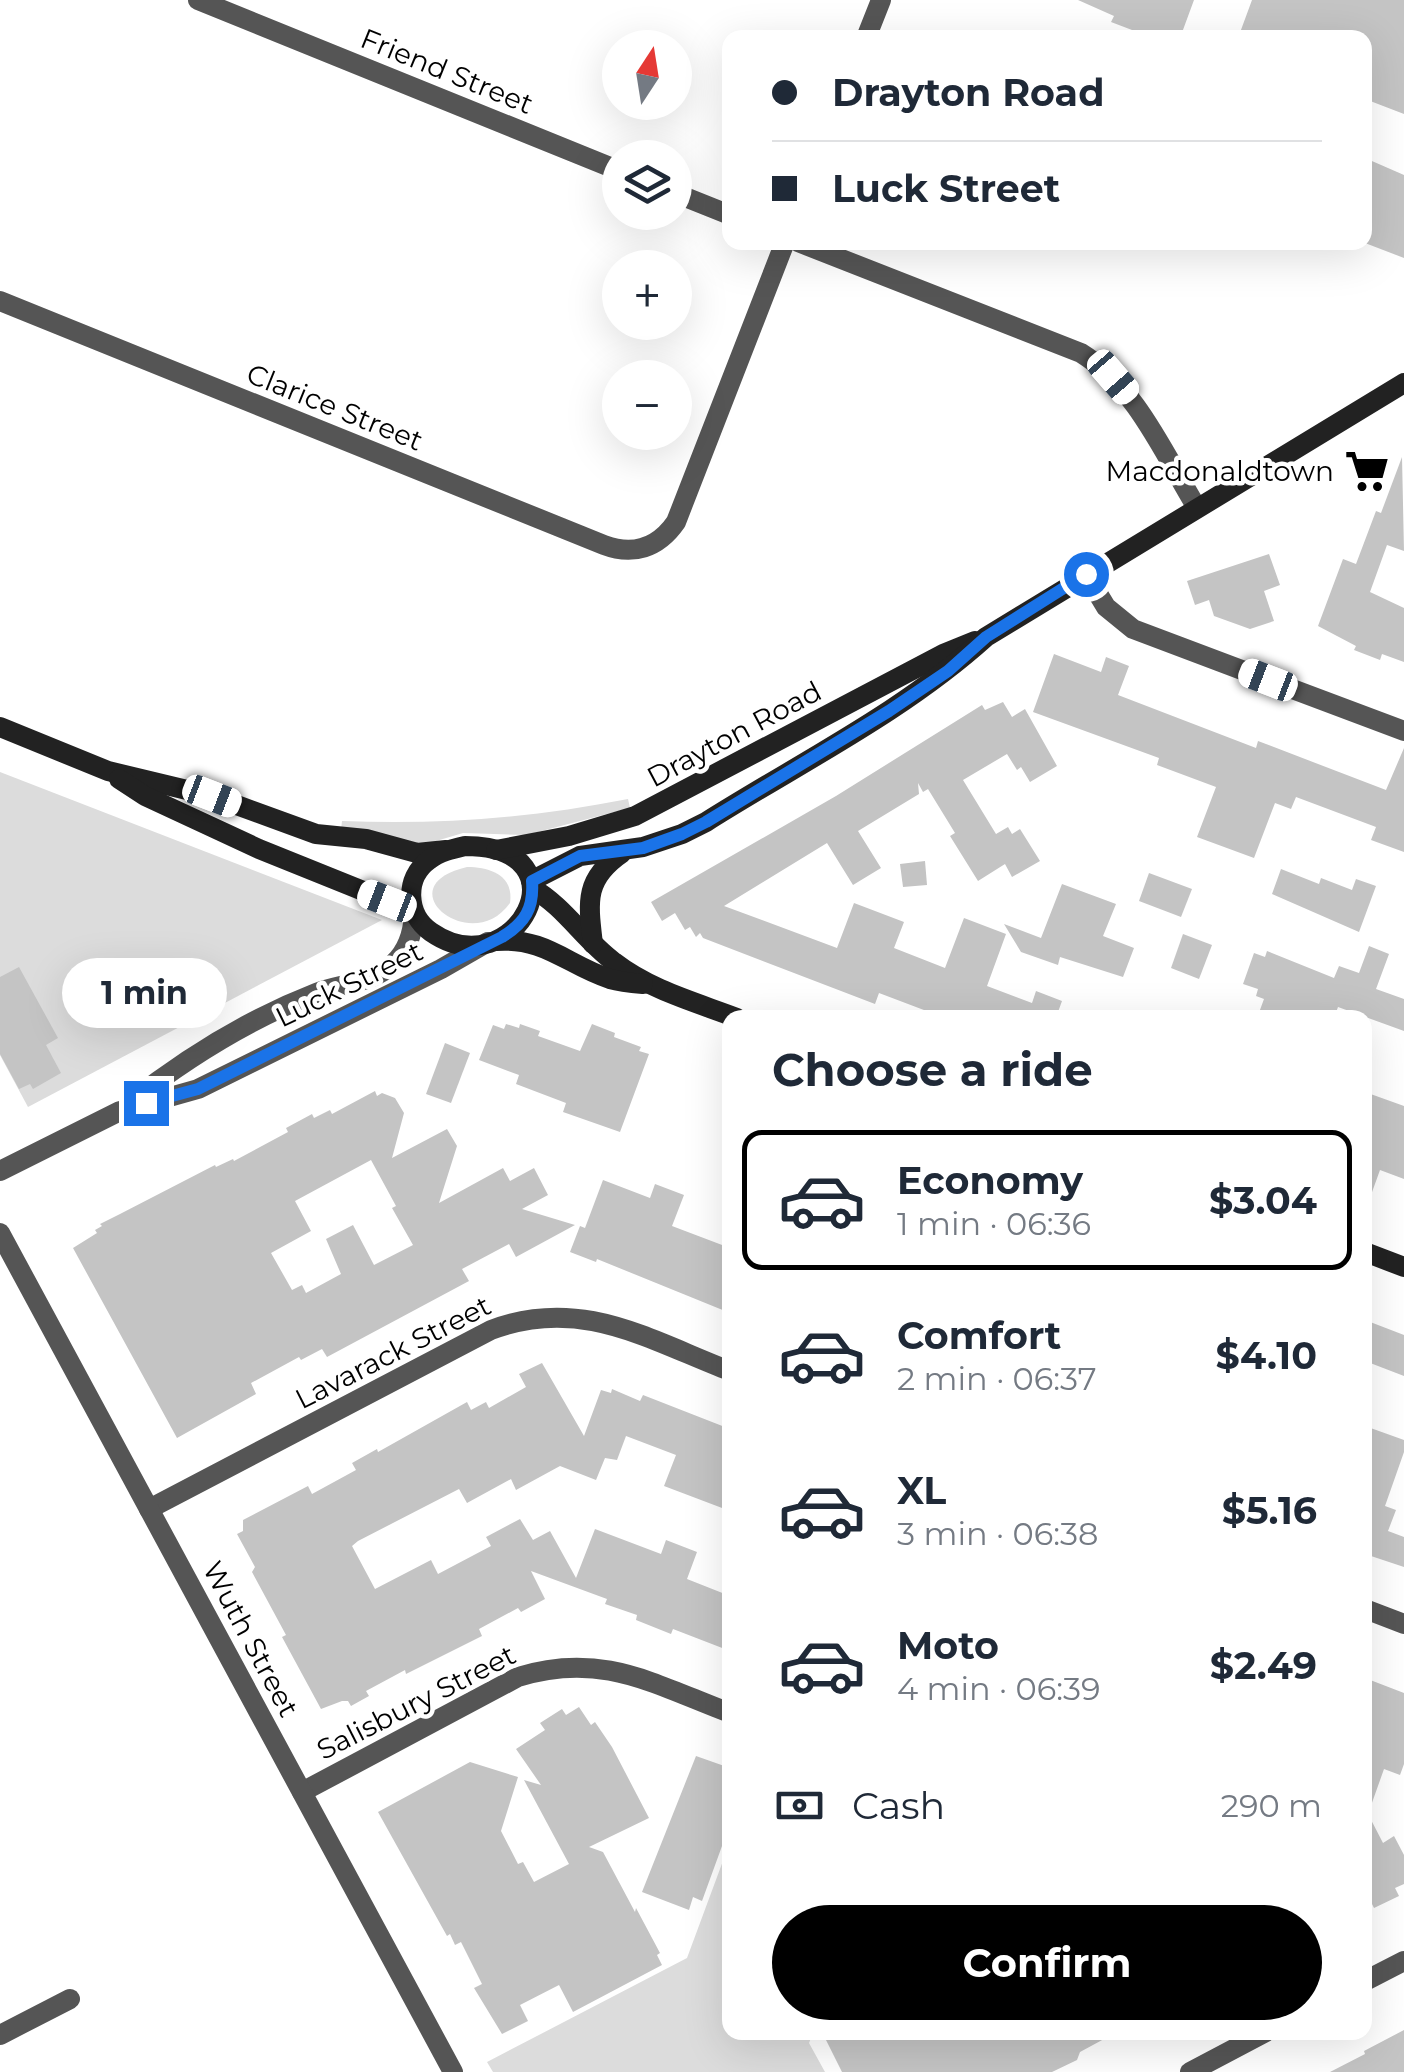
<!DOCTYPE html>
<html lang="en">
<head>
<meta charset="utf-8">
<style>
	body { margin:0; font-family:Montserrat,sans-serif; background:#f2f2f3; color:#1f2937; height:100vh; display:flex; flex-direction:column; font-size:38px; white-space:nowrap }
	* { box-sizing:border-box; margin:0 }
	p { font-size:32px; color:#747a83 }
	.icon { flex:none; width:55px; height:55px; fill:none; stroke:currentColor; stroke-width:2; stroke-linecap:round; stroke-linejoin:round }
	.map { position:relative; flex:1; overflow:hidden }
	.side { position:absolute; left:722px; top:1010px; width:650px; height:1030px; display:flex; flex-direction:column; background:#fff; border-radius:20px; box-shadow:0 10px 40px #0002 }
	.side>* { flex:none }
	.top-card { position:absolute; left:722px; top:30px; width:650px; height:220px; border-radius:20px; box-shadow:0 10px 40px #0002; display:grid; align-content:center; height:220px; padding:0 50px; background:#fff }
	.needle { width:65px; rotate:12deg }
	.fabs { position:absolute; left:602px; top:30px; display:grid; gap:20px }
	.fabs a { display:grid; place-items:center; width:90px; height:90px; border-radius:50%; background:#fff; box-shadow:0 10px 40px #0002; font-size:50px }
	.end { position:absolute; width:45px; height:45px; margin:-22px; border:12px solid #1a73e8; background:#fff; box-shadow:0 0 0 5px #fff }
	.from { border-radius:50% }
	.bubble { position:absolute; height:70px; border-radius:35px; background:#fff; box-shadow:0 10px 40px #0002; font-size:32px; font-weight:700; line-height:70px; text-align:center }
	.car { position:absolute; width:30px; height:60px; margin:-30px -15px; border-radius:12px; box-shadow:0 0 8px 2px #0007; background:linear-gradient(#fff 24%,#345 0 40%,#fff 0 76%,#345 0 86%,#fff 0) }
	.top-card b { display:flex; align-items:center; gap:35px; height:95px; font-size:38px }
	.top-card b+b { border-top:2px solid #e0e1e3 }
	.top-card i { width:25px; height:25px; background:#1f2937 }
	ul { padding:0; list-style:none }
	li { display:flex; align-items:center; gap:30px; height:140px; margin:0 20px 15px; padding:0 30px; border:5px solid transparent; border-radius:20px }
	li div { flex:1 }
	li b { display:block; font-size:38px }
	li em { font-style:normal; font-weight:700 }
	li.active { border-color:#000 }
	li>.icon { width:90px; height:90px; stroke-width:1.5 }
	h2 { padding:0 50px; font-size:45px; line-height:120px }
	.pay { display:flex; align-items:center; gap:25px; height:110px; padding:0 50px; font-size:38px }
	.pay p { margin-inline-start:auto }
	.action { display:flex; gap:20px; margin-top:auto; padding:20px 50px }
	.action a { flex:1; height:115px; border-radius:60px; background:#000; color:#fff; font-size:40px; font-weight:700; line-height:115px; text-align:center }
	.map>svg:first-child { display:block }
	.green { fill:#dcdcdc }
	.building { fill:#c4c4c4; fill-rule:evenodd }
	.lines { fill:none; stroke-linecap:round; stroke-linejoin:round }
	.minor { stroke:#555; stroke-width:20 }
	.tertiary { stroke:#555; stroke-width:20 }
	.secondary { stroke:#222; stroke-width:20 }
	.route { stroke:#1a73e8; stroke-width:12 }
	.labels { text-anchor:middle; stroke-width:9; stroke-linejoin:round; paint-order:stroke }
	.street-label { font-size:28px; fill:#000; stroke:#fff }
	.poi-label { font-size:28px; fill:#000; stroke:#fff; text-anchor:end }
</style>
</head>
<body>
<div class="map">
<svg width="1404" height="2072" viewBox="0 0 1404 2072">
	<rect width="100%" height="100%" fill="#fff"/>
	<!-- green -->
	<g class="green">
		<path d="M0 772 382 920 28 1107 0 1055Z"/>
		<path d="M628 799 630 808 526 835 463 833 426 844 341 830 342 821C439 825 532 818 628 799Z"/>
		<path d="M467 867C491 867 514 876 510 903 471 958 384 886 467 867Z"/>
		<path d="M730 1842V2032L813 2033 809 2043 825 2072H493L487 2062 687 1958Z"/>
	</g>
	<!-- building -->
	<g class="building">
		<path d="M1078 0H1194L1180 38H1153L1111 22 1114 16Z"/>
		<path d="M1252 0H1404V114L1365 99V38H1238Z"/>
		<path d="M1365 158 1404 175V258L1365 243Z"/>
		<path d="M1402 457 1404 551 1387 545 1370 592 1404 608V662L1382 654 1380 660 1354 650 1356 646 1318 626 1343 559 1356 564 1376 511 1381 513Z"/>
		<path d="M1269 554 1280 585 1264 591 1274 621 1250 629 1214 616 1209 600 1195 605 1187 581Z"/>
		<path d="M1054 654 1101 672 1106 657 1129 666 1118 695 1256 748 1258 741 1386 790 1404 748V852L1371 840 1376 827 1296 797 1291 809 1275 803 1254 858 1197 837 1216 787 1157 765 1159 758 1033 712Z"/>
		<path d="M1003 702 1012 717 1025 709 1057 766 1030 782 1021 767 1017 770 1007 754 963 780 996 834 1008 827 1012 834 1020 829 1040 861 1012 877 1005 864 978 881 950 836 955 833 928 789 923 792 918 783 919 794 858 831 881 868 853 885 827 843 724 906 837 948 854 903 904 922 894 948 945 968 964 918 1006 934 987 986 1032 1003 1036 991 1062 1001 1058 1012 1066 1018H945L879 993 875 1004 703 938 700 933 696 937 690 927 685 930 675 913 662 921 651 902 836 796 982 705 985 710Z"/>
		<path d="M925 861 927 885 903 887 900 864Z"/>
		<path d="M1281 869 1319 884 1321 878 1352 890 1356 879 1376 886 1359 932 1272 894Z"/>
		<path d="M1149 873 1192 889 1181 917 1139 901Z"/>
		<path d="M1062 884 1116 904 1103 936 1134 948 1123 977 1060 957 1058 965 1021 952 1004 924 1041 938Z"/>
		<path d="M1183 934 1212 945 1199 979 1171 968Z"/>
		<path d="M1369 946 1389 954 1376 989 1404 999V1031L1338 1007 1334 1018H1257L1264 999 1256 996 1258 989 1243 984 1254 953 1265 957 1267 951 1334 978 1339 966 1359 973Z"/>
		<path d="M19 967 58 1038 46 1045 61 1073 33 1089 30 1084 19 1089 0 1054V977Z"/>
		<path d="M506 1024 519 1028 520 1024 540 1031 538 1036 580 1051 592 1024 615 1033 614 1037 641 1047 639 1051 649 1054 620 1132 563 1112 566 1103 516 1084 519 1075 479 1060 493 1025 504 1029Z"/>
		<path d="M445 1043 470 1053 451 1103 426 1094Z"/>
		<path d="M375 1091 377 1096 382 1093 395 1098 404 1113 392 1158 447 1129 457 1146 439 1203 503 1168 510 1181 534 1168 548 1195 522 1209 575 1225 516 1257 509 1244 462 1269 469 1281 327 1357 322 1349 301 1360 299 1357 251 1383 256 1394 177 1438 73 1248 97 1233 95 1230 102 1226 100 1224 120 1214 215 1165 216 1167 233 1159 234 1161 288 1132 286 1128 312 1114 314 1118 330 1110 332 1114ZM371 1160 396 1206 392 1208 413 1245 374 1265 353 1225 326 1239 341 1274 306 1293 302 1285 292 1290 271 1253 311 1231 295 1201Z"/>
		<path d="M1365 1092 1404 1106V1179L1380 1170 1367 1206Z"/>
		<path d="M603 1180 650 1198 655 1184 684 1195 672 1226 730 1248V1313L597 1259 596 1262 570 1252 580 1226 585 1228Z"/>
		<path d="M1365 1320 1404 1335V1376L1365 1361Z"/>
		<path d="M542 1363 584 1436 601 1390 611 1393 612 1389 640 1401 643 1395 730 1429V1511L664 1486 676 1455 626 1436 617 1460 605 1458 596 1480 560 1466 516 1490 511 1479 467 1503 459 1489 358 1541 352 1546 375 1589 431 1560 438 1574 491 1546 486 1537 520 1519 533 1540 550 1531 576 1578 595 1529 661 1554 666 1540 697 1552 687 1579 730 1596V1651L673 1629 671 1634 636 1620 637 1615 605 1604 607 1599 531 1571 545 1599 521 1612 518 1608 479 1629 482 1636 406 1674 405 1670 366 1691 369 1696 351 1706 348 1701H342L321 1709 282 1637 286 1635 252 1572 255 1567 237 1534 243 1531V1520L308 1486 312 1494 356 1470 352 1463 377 1449 378 1452 467 1402 471 1410 486 1402 489 1408 526 1387 519 1374Z"/>
		<path d="M1365 1426 1404 1440V1452L1385 1506 1396 1510 1388 1531 1404 1537V1567L1365 1554Z"/>
		<path d="M1365 1678 1404 1693V1764L1400 1775 1384 1769 1368 1814 1383 1843 1394 1836 1404 1855V1884L1395 1888 1399 1896 1374 1908 1365 1890Z"/>
		<path d="M579 1707 591 1725 595 1722 612 1747 649 1818 589 1847 603 1852 635 1912 636 1908 660 1953 657 1955 662 1965 573 2012 559 1985 520 2005 528 2021 502 2034 474 1988 482 1984 461 1942 455 1945 450 1934 447 1936 378 1812 470 1762 518 1777 501 1831 518 1864 523 1862 534 1882 569 1864 524 1780 541 1785 516 1749 545 1730 540 1723 562 1709 566 1715Z"/>
		<path d="M696 1756 730 1768V1824L702 1901 693 1897 689 1910 642 1892Z"/>
		<path d="M1404 2030V2072H1330L1365 2054 1364 2051Z"/>
		<path d="M822 2032H1117L1080 2052 1077 2060 1052 2072H842Z"/>
	</g>
	<g class="lines">
		<!-- minor -->
		<g class="minor">
			<path d="M198 0 620 171"/>
			<path d="M866 38 881 0"/>
			<path d="M675 193 730 215"/>
			<path d="M798 242 1081 353C1136 387 1164 454 1197 508"/>
			<path d="M0 301 604 545C633 556 658 548 676 522L785 242"/>
			<path d="M1086 574 1106 607 1133 629 1404 731"/>
			<path d="M149 1509 491 1330C580 1296 647 1339 730 1371"/>
			<path d="M1365 1609 1404 1624"/>
			<path d="M302 1792 518 1677C601 1651 653 1684 730 1713"/>
			<path d="M1365 1981 1404 1961"/>
			<path d="M0 2035 70 1999"/>
			<path d="M1190 2072 1266 2032"/>
		</g>
		<!-- tertiary -->
		<g class="tertiary">
			<path d="M129 1103C185 1059 249 1019 316 993 343 983 372 984 394 963 408 950 413 932 414 914"/>
			<path d="M0 1171 120 1111 198 1089 441 969 488 942"/>
			<path d="M0 1233 453 2072"/>
		</g>
		<!-- secondary -->
		<g class="secondary">
			<path d="M0 727 108 771 212 796 316 834 366 839 417 853 446 850"/>
			<path d="M119 779 145 796 259 849 413 911"/>
			<path d="M465 846C591 846 515 990 431 932 406 915 404 878 429 860 439 852 452 849 465 846Z"/>
			<path d="M496 850 569 836 635 816 943 654 975 641"/>
			<path d="M531 881 580 856 643 847 682 834 706 822C801 762 903 712 986 637L1404 383"/>
			<path d="M532 888C565 907 584 940 614 962 650 990 695 1002 737 1018"/>
			<path d="M496 941C545 937 567 965 610 979 621 982 632 983 643 984"/>
			<path d="M593 944C588 902 584 879 622 853"/>
			<path d="M1365 1252 1404 1267"/>
		</g>
	</g>
	<g class="lines">
		<!-- route -->
		<path class="route" d="M146 1103 198 1089 502 937C525 923 534 908 532 881L580 856 643 848 682 834 706 822 889 711 948 671 986 637 1086 574"/>
	</g>
	<!-- icons -->
	<defs>
		<g id="supermarket-bare" transform="scale(3.45)"><path d="M-6-5.5h2.5l.6 2H6L4.5 2H-2.5L-4.4-4H-6ZM-1.5 3.2a1.3 1.3 0 1 0 .1 0ZM3 3.2a1.3 1.3 0 1 0 .1 0Z" fill="#000" stroke="#fff" stroke-width="2.5" paint-order="stroke"/></g>
	</defs>
	<g fill-rule="evenodd">
		<use href="#supermarket-bare" x="1367" y="471"/>
	</g>
	<g class="labels">
		<!-- street labels -->
		<g class="street-label">
			<text transform="translate(447 71) rotate(22)" y="10">Friend Street</text>
			<text transform="translate(335 407) rotate(22)" y="10">Clarice Street</text>
			<text transform="translate(734 734) rotate(-28)" y="10">Drayton Road</text>
			<text transform="translate(349 984) rotate(-26)" y="10">Luck Street</text>
			<text transform="translate(393 1352) rotate(-27)" y="10">Lavarack Street</text>
			<text transform="translate(251 1639) rotate(62)" y="10">Wuth Street</text>
			<text transform="translate(416 1702) rotate(-27)" y="10">Salisbury Street</text>
		</g>
		<!-- poi labels -->
		<g class="poi-label">
			<text x="1334" y="481">Macdonaldtown</text>
		</g>
	</g>
</svg>
<div class="fabs">
<a><svg class="needle" viewBox="-14 -14 28 28"><path d="M0-13l5 13h-10z" fill="#e53935"/><path d="M0 13l5-13h-10z" fill="#747a83"/></svg></a>
<a><svg class="icon" aria-label="layers" viewBox="0 0 24 24"><path d="M12 4l9 5-9 5-9-5zM3 14l9 5 9-5"/></svg></a>
<a>+</a>
<a>−</a>
</div>
<i class="end from" style="left:1086px;top:574px"></i>
<i class="end" style="left:146px;top:1103px"></i>
<div class="bubble" style="left:62px;top:958px;width:165px">1 min</div>
<i class="car" style="left:1113px;top:377px;rotate:139deg"></i>
<i class="car" style="left:1268px;top:680px;rotate:291deg"></i>
<i class="car" style="left:212px;top:796px;rotate:111deg"></i>
<i class="car" style="left:387px;top:901px;rotate:291deg"></i>
<div class="top-card">
<b><i class="from"></i>Drayton Road</b>
<b><i></i>Luck Street</b>
</div>
<section class="side">
<h2>Choose a ride</h2>
<ul>
<li class="active"><svg class="icon" aria-label="car" viewBox="0 0 24 24"><path d="M5 17H2v-5l4-1 3-4h7l3 4 3 1v5h-3M9 17h6M6 11h13"/><circle cx="7" cy="17" r="2"/><circle cx="17" cy="17" r="2"/></svg><div><b>Economy</b><p>1 min · 06:36</p></div><em>$3.04</em></li>
<li><svg class="icon" aria-label="car" viewBox="0 0 24 24"><path d="M5 17H2v-5l4-1 3-4h7l3 4 3 1v5h-3M9 17h6M6 11h13"/><circle cx="7" cy="17" r="2"/><circle cx="17" cy="17" r="2"/></svg><div><b>Comfort</b><p>2 min · 06:37</p></div><em>$4.10</em></li>
<li><svg class="icon" aria-label="car" viewBox="0 0 24 24"><path d="M5 17H2v-5l4-1 3-4h7l3 4 3 1v5h-3M9 17h6M6 11h13"/><circle cx="7" cy="17" r="2"/><circle cx="17" cy="17" r="2"/></svg><div><b>XL</b><p>3 min · 06:38</p></div><em>$5.16</em></li>
<li><svg class="icon" aria-label="car" viewBox="0 0 24 24"><path d="M5 17H2v-5l4-1 3-4h7l3 4 3 1v5h-3M9 17h6M6 11h13"/><circle cx="7" cy="17" r="2"/><circle cx="17" cy="17" r="2"/></svg><div><b>Moto</b><p>4 min · 06:39</p></div><em>$2.49</em></li>
</ul>
<div class="pay"><svg class="icon" aria-label="cash" viewBox="0 0 24 24"><path d="M3 7h18v10H3z"/><circle cx="12" cy="12" r="2"/></svg>Cash<p>290 m</p></div>
<div class="action"><a>Confirm</a></div>
</section>
</div>
</body>
</html>
